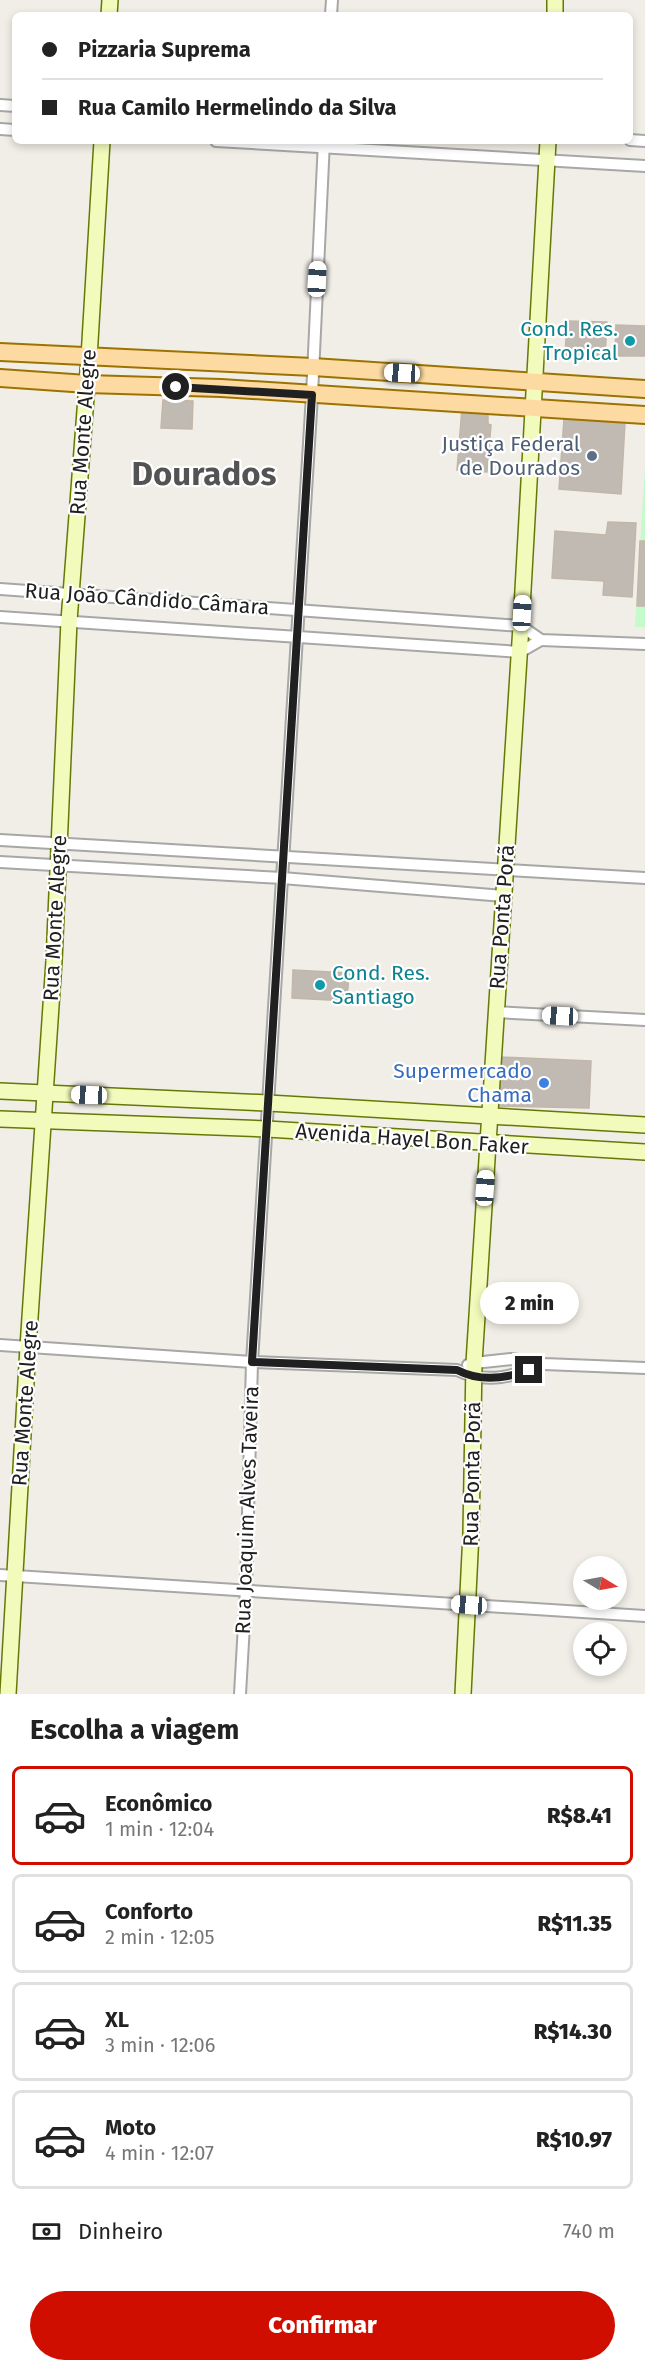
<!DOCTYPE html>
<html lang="pt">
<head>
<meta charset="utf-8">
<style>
	body { margin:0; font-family:"Fira Sans",sans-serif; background:#f6f6f6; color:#222; height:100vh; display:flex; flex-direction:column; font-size:22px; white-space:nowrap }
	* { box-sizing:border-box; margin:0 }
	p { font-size:20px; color:#767676 }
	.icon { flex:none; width:33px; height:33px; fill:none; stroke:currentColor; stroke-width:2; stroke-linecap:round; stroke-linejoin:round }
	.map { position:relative; height:1694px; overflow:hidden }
	.panel { display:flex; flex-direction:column; background:#fff; flex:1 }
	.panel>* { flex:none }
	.hud { position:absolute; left:12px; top:12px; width:621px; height:132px; border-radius:9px; box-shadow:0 3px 9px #0003; display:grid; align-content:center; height:132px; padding:0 30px; background:#fff }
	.needle { width:39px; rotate:100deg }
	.controls { position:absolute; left:573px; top:1556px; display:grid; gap:12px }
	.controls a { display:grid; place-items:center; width:54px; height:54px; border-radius:50%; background:#fff; box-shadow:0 3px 9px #0003; font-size:30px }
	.end { position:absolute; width:27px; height:27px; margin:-14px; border:8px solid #202020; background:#fff; box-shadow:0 0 0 3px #fff }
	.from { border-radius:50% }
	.bubble { position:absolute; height:42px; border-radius:21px; background:#fff; box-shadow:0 3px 9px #0003; font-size:20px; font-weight:800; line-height:42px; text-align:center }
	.car { position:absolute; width:18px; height:36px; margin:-18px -9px; border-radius:8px; box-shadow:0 0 4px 2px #0007; background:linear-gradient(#fff 24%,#345 0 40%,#fff 0 76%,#345 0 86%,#fff 0) }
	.hud b { display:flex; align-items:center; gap:21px; height:57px; font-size:22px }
	.hud b+b { border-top:2px solid #e0e0e0 }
	.hud i { width:15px; height:15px; background:#222 }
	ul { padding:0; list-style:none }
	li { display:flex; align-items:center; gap:18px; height:99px; margin:0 12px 9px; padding:0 18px; border:3px solid #e0e0e0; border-radius:9px }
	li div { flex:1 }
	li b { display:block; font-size:22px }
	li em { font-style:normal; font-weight:800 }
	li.current { border-color:#d00e00 }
	li>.icon { width:54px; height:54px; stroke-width:1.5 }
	h2 { padding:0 30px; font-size:27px; line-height:72px }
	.pay { display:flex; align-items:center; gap:15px; height:66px; padding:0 30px; font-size:22px }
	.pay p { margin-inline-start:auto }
	.button { display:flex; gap:12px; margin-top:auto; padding:12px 30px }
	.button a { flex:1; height:69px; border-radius:36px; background:#d00e00; color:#fff; font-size:24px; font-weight:800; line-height:69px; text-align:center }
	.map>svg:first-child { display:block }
	.park { fill:#c5facc }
	.building { fill:#c1bab3; stroke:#c2b6a9; stroke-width:1.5 }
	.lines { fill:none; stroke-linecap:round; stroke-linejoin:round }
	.street-casing { stroke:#a7a7a7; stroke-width:14 }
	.secondary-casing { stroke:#657905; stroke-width:18 }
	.primary-casing { stroke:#9c7300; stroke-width:20 }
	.street { stroke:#fff; stroke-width:10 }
	.secondary { stroke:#f2fabc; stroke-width:15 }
	.primary { stroke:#fcdaa1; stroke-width:16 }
	.route { stroke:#202020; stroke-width:8 }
	.culture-dot { fill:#0f9aa8; stroke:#fff; stroke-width:2 }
	.service-dot { fill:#5c6f8a; stroke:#fff; stroke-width:2 }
	.shop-dot { fill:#3f7fe0; stroke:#fff; stroke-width:2 }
	.labels { text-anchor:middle; stroke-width:4.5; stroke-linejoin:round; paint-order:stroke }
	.culture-label { font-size:21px; fill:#0d838f; stroke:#fff; text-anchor:end }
	.street-label { font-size:21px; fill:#202020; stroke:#fff }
	.service-label { font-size:21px; fill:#4e5e75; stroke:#fff; text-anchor:end }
	.shop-label { font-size:21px; fill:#366cbe; stroke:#fff; text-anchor:end }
	.town-label { font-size:33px; font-weight:bold; fill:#535353; stroke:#fff }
</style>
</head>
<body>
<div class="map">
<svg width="645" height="1694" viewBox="0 0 645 1694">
	<rect width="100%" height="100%" fill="#f1eee7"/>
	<!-- park -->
	<path class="park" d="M645 466V627H635Z"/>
	<!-- building -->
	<g class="building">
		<path d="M567 321 607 322 605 357 565 356Z"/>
		<path d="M616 325 645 326V356H615Z"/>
		<path d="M163 400 193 401 192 429 161 428Z"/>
		<path d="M462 408 488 410V424L491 425 487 472 457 470Z"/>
		<path d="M564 419 625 422 621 494 559 489Z"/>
		<path d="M608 522 636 523 632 597 603 595 604 581 552 578 555 531 606 535Z"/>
		<path d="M640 541H645V606H637Z"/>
		<path d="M293 970 349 973 347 1001 292 998Z"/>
		<path d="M501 1057 591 1061 589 1108 497 1106Z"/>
	</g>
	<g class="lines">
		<!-- street casing -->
		<g class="street-casing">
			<g id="street">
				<path d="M331 15 332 0"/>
				<path d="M0 105 15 106"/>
				<path d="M0 129 15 130"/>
				<path d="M630 140 645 141"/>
				<path d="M216 141 645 166"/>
				<path d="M0 589 521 626 541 640 645 644"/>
				<path d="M0 617 520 652 541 640"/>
				<path d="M0 840 645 878"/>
				<path d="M0 862 282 878 504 896"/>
				<path d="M496 1012 645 1020"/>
				<path d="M0 1345 252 1362 457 1370C488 1385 514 1376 544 1364"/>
				<path d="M468 1365 474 1363 511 1359 544 1364 645 1368"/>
				<path d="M0 1575 645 1616"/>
				<path d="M240 1694 246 1590 252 1362 312 395 324 141"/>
			</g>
		</g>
		<!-- secondary casing -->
		<g class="secondary-casing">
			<g id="secondary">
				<path d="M109 15 110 0"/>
				<path d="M555 15V0"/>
				<path d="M0 1091 268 1103 645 1125"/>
				<path d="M0 1119 267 1129 645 1152"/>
				<path d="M8 1694 28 1347 54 961 69 621 89 358 102 141"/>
				<path d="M463 1694 471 1533 474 1363 521 626 548 141"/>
			</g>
		</g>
		<!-- primary casing -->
		<g class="primary-casing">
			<g id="primary">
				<path d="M0 352 313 367 645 389"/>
				<path d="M0 378 87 384 221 388 645 415"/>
			</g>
		</g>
		<!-- street -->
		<use href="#street" class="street"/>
		<!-- secondary -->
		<use href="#secondary" class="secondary"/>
		<!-- primary -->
		<use href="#primary" class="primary"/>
	</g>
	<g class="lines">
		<!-- route -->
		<path class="route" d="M176 387 312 395 252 1362 457 1370C480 1382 505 1379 529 1370"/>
	</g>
	<!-- markers -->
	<g class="culture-dot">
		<circle cx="630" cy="341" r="6"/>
		<circle cx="320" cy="985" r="6"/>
	</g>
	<circle class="service-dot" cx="592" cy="456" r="6"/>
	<circle class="shop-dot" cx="544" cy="1083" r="6"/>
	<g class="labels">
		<!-- culture labels -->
		<g class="culture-label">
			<text x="618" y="336">Cond. Res.<tspan x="618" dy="24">Tropical</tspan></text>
			<text x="332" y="980" text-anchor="start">Cond. Res.<tspan x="332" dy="24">Santiago</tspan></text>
		</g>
		<!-- street labels -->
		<g class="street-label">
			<text transform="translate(83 432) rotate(-86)" y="7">Rua Monte Alegre</text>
			<text transform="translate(147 599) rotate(4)" y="7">Rua João Cândido Câmara</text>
			<text transform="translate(502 917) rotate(-86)" y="7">Rua Ponta Porã</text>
			<text transform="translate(55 918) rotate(-87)" y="7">Rua Monte Alegre</text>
			<text transform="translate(412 1139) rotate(4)" y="7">Avenida Hayel Bon Faker</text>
			<text transform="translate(25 1403) rotate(-86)" y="7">Rua Monte Alegre</text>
			<text transform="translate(472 1474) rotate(-89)" y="7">Rua Ponta Porã</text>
			<text transform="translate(247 1510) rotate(-88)" y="7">Rua Joaquim Alves Taveira</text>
		</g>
		<!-- service labels -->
		<g class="service-label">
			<text x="580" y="451">Justiça Federal<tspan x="580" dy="24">de Dourados</tspan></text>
		</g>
		<!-- shop labels -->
		<g class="shop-label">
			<text x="532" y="1078">Supermercado<tspan x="532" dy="24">Chama</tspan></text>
		</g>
		<!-- town labels -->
		<g class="town-label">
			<text x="204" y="485">Dourados</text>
		</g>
	</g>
</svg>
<div class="controls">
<a><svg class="needle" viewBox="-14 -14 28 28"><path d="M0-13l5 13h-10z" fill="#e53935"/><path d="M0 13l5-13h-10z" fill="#767676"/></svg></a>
<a><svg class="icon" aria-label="locate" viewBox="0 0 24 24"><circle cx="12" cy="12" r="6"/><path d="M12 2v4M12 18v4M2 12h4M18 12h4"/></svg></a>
</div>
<i class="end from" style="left:176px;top:387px"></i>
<i class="end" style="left:529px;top:1370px"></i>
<div class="bubble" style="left:480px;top:1282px;width:99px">2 min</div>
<i class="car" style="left:317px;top:279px;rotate:3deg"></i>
<i class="car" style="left:402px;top:373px;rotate:273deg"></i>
<i class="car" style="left:522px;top:613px;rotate:3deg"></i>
<i class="car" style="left:560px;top:1016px;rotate:273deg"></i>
<i class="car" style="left:89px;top:1095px;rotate:272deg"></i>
<i class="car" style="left:485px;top:1188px;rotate:4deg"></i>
<i class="car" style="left:469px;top:1605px;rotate:274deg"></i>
<div class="hud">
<b><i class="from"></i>Pizzaria Suprema</b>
<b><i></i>Rua Camilo Hermelindo da Silva</b>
</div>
</div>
<section class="panel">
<h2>Escolha a viagem</h2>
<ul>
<li class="current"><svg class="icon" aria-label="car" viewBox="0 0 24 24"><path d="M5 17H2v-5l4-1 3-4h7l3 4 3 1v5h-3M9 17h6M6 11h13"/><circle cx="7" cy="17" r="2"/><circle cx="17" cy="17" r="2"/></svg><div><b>Econômico</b><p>1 min · 12:04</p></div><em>R$8.41</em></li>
<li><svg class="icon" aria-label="car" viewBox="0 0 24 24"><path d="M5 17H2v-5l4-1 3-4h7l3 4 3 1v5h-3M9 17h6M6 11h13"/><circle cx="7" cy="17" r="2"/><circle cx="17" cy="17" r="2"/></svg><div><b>Conforto</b><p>2 min · 12:05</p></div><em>R$11.35</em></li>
<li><svg class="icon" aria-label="car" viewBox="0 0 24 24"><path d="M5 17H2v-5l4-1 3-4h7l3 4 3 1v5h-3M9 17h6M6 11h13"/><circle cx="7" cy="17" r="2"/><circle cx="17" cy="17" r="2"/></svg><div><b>XL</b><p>3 min · 12:06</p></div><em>R$14.30</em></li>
<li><svg class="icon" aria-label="car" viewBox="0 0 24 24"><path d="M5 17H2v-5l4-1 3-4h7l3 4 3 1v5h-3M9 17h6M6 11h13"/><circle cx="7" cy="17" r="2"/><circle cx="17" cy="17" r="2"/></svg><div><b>Moto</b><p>4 min · 12:07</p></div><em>R$10.97</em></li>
</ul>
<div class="pay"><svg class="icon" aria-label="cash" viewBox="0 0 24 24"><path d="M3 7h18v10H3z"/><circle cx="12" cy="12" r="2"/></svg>Dinheiro<p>740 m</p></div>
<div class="button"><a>Confirmar</a></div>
</section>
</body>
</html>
